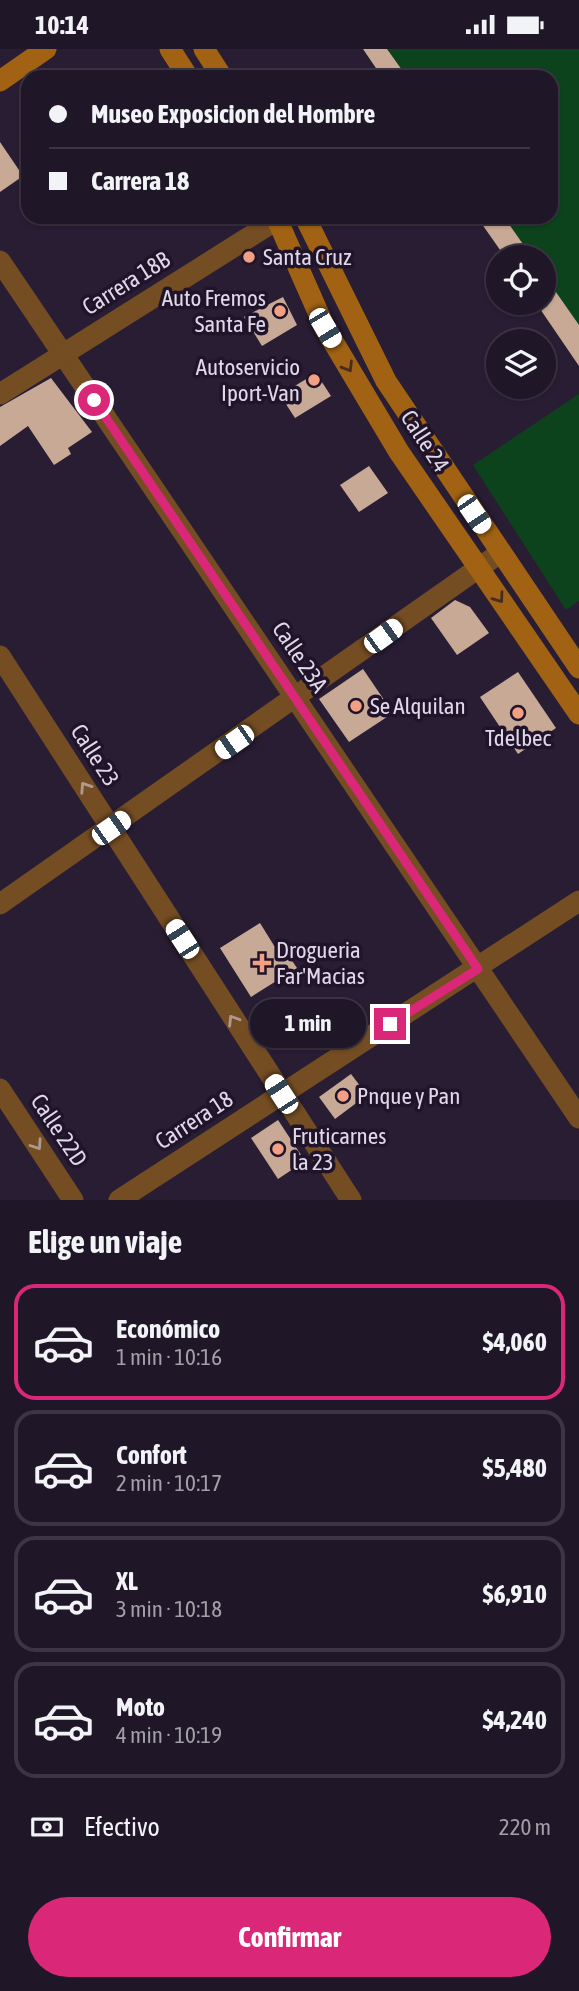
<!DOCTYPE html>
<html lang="es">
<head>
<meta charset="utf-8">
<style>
	body { margin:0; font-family:"Asap Condensed",sans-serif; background:#2c2333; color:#f1f3f6; height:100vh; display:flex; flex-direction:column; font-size:26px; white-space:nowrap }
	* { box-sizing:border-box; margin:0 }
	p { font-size:23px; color:#a19fa7 }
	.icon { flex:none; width:38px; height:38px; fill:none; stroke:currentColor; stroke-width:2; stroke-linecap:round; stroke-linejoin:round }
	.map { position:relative; height:1151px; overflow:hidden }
	.details { display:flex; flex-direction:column; background:#1f1627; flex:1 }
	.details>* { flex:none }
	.guide { position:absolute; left:21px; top:21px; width:537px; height:154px; border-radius:21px; box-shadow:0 2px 5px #0004,0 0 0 2px #3c3544; display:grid; align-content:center; height:154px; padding:0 28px; background:#1f1627 }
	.tools { position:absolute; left:486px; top:196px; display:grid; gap:14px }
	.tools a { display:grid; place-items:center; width:70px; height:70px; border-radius:50%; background:#1f1627; box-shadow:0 2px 5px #0004,0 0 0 2px #3c3544; font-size:35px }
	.end { position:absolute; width:32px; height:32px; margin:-16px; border:9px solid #db2777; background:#fff; box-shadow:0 0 0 4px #fff }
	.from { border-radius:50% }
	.bubble { position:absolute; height:49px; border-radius:24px; background:#1f1627; box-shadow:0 2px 5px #0004,0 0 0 2px #3c3544; font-size:23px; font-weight:700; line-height:49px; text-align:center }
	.car { position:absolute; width:21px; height:42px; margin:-21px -10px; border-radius:9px; box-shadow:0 0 5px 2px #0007; background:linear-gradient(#fff 24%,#345 0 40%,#fff 0 76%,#345 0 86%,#fff 0) }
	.guide b { display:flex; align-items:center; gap:24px; height:66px; font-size:26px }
	.guide b+b { border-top:2px solid #3c3544 }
	.guide i { width:18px; height:18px; background:#f1f3f6 }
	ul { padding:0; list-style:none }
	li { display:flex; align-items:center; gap:21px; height:116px; margin:0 14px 10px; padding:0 14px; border:4px solid #3c3544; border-radius:21px }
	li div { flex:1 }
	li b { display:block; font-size:26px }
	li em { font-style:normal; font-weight:700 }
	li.active { border-color:#db2777 }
	li>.icon { width:63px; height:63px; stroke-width:1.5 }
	h2 { padding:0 28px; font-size:32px; line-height:84px }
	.pay { display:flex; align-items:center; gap:18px; height:77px; padding:0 28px; font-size:26px }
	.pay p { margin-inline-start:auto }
	.action { display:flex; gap:14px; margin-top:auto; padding:14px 28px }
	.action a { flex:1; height:80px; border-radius:42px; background:#db2777; color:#fff; font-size:28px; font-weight:700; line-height:80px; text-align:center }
	.status { display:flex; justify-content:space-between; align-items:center; height:49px; padding:0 35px; background:#1f1627; direction:ltr }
	.status svg { height:19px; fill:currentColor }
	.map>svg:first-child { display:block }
	.green { fill:#0c431c }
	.building { fill:#c7a996 }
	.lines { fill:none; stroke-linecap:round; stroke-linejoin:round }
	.street { stroke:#744d23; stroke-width:21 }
	.secondary { stroke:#a16313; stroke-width:21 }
	.oneway { stroke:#472c23 }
	.oneway2 { stroke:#af998f }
	.route { stroke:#db2777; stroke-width:9 }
	.poi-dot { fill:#f39f83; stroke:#20142a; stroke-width:2.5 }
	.labels { text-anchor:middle; stroke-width:7; stroke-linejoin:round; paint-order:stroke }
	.poi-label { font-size:23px; fill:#e0d8e8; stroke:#20142a; text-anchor:start }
	.street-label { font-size:23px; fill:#e0d8e8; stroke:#20142a }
</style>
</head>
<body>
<div class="status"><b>10:14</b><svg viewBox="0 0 49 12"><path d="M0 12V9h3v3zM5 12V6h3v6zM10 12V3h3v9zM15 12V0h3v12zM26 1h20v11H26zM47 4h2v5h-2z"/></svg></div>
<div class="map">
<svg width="579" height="1151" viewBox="0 0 579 1151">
	<rect width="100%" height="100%" fill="#291d34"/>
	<!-- green -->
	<g class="green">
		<path d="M363 0H579V317L536 254H544V208H505L477 168H551V28H382Z"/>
		<path d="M579 345V552L566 561 473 416Z"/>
	</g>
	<!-- building -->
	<g class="building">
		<path d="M363 0H387L407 28H382Z"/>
		<path d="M0 93 23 127 0 143Z"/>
		<path d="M477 168H504L532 208H505Z"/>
		<path d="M544 226 579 276V317L536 254H544Z"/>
		<path d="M283 248 297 276 262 297 244 268Z"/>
		<path d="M316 324 331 347 295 369 280 346Z"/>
		<path d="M51 329 92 383 68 399 71 405 54 416 28 377 0 397V358Z"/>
		<path d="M369 417 388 444 359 463 340 436Z"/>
		<path d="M455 551 470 558 489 584 457 606 431 569Z"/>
		<path d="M363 620 393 664 349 693 319 650Z"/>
		<path d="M518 623 556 679 518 705 480 648Z"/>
		<path d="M260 874 278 903 284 900 297 919 251 948 220 899Z"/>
		<path d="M351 1025 367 1046 335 1070 319 1048Z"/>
		<path d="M278 1071 305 1112 278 1130 251 1089Z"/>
	</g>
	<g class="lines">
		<!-- street -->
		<g class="street">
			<path d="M0 212 579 1069"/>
			<path d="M0 345 281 168"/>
			<path d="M0 607 351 1151"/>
			<path d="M0 855 500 504"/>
			<path d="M0 1040 73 1151"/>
			<path d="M119 1151 579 852"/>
		</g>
		<!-- secondary -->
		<g class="secondary">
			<path d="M170 0 188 28"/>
			<path d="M204 0 222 28"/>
			<path d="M0 32 46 0"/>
			<path d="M276 168 325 279 399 403 579 665"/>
			<path d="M305 168 386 332 579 619"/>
		</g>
	</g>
	<!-- one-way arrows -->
	<defs><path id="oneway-chevron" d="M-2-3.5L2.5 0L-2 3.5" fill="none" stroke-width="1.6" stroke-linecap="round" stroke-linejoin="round" transform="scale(1.75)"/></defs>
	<g class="oneway">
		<use href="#oneway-chevron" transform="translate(348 318) rotate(59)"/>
		<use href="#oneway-chevron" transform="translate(499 549) rotate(55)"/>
	</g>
	<g class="oneway2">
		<use href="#oneway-chevron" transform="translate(85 738) rotate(-123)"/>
		<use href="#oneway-chevron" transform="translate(233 971) rotate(-122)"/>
		<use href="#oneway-chevron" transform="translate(37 1096) rotate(56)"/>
	</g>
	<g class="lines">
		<!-- route -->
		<path class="route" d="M94 351 478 920 390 975"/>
	</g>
	<!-- markers -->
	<g class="poi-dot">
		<circle cx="249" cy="208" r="7"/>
		<circle cx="280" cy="262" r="7"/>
		<circle cx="314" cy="331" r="7"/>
		<circle cx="356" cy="657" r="7"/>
		<circle cx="518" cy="664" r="7"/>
		<path d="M258.5 903.5h7v7h7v7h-7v7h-7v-7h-7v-7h7z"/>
		<circle cx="343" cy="1047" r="7"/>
		<circle cx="278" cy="1100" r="7"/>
	</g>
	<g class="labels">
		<!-- poi labels -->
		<g class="poi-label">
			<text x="263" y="216">Santa Cruz</text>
			<text x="266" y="257" text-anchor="end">Auto Fremos<tspan x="266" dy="26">Santa Fe</tspan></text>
			<text x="300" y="326" text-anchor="end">Autoservicio<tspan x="300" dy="26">Iport-Van</tspan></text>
			<text x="370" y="665">Se Alquilan</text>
			<text x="518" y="697" text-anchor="middle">Tdelbec</text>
			<text x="276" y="909">Drogueria<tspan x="276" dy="26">Far'Macias</tspan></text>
			<text x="357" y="1055">Pnque y Pan</text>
			<text x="292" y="1095">Fruticarnes<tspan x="292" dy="26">la 23</tspan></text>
		</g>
		<!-- street labels -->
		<g class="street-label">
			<text transform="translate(126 234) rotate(-32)" y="8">Carrera 18B</text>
			<text transform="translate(425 392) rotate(57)" y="8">Calle 24</text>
			<text transform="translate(300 608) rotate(56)" y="8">Calle 23A</text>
			<text transform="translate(95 706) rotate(57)" y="8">Calle 23</text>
			<text transform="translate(194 1071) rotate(-33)" y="8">Carrera 18</text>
			<text transform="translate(59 1081) rotate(56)" y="8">Calle 22D</text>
		</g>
	</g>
</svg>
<div class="tools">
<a><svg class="icon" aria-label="locate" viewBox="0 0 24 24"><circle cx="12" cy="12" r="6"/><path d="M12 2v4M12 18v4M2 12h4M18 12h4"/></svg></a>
<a><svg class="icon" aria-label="layers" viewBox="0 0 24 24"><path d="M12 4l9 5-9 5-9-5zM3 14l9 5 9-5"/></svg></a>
</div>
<i class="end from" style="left:94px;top:351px"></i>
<i class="end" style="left:390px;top:975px"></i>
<div class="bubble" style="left:250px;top:950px;width:116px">1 min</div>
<i class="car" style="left:325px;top:279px;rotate:149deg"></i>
<i class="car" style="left:474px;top:465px;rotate:146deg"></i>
<i class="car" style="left:383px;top:587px;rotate:54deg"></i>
<i class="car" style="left:234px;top:693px;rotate:235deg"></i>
<i class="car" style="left:111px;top:779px;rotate:55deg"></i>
<i class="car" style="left:182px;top:890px;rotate:327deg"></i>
<i class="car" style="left:281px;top:1045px;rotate:327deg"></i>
<div class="guide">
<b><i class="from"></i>Museo Exposicion del Hombre</b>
<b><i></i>Carrera 18</b>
</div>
</div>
<section class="details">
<h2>Elige un viaje</h2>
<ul>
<li class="active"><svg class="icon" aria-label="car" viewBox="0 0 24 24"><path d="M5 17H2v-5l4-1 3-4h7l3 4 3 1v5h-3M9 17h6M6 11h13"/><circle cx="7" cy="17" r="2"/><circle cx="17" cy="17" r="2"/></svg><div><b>Económico</b><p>1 min · 10:16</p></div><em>$4,060</em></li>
<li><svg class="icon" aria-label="car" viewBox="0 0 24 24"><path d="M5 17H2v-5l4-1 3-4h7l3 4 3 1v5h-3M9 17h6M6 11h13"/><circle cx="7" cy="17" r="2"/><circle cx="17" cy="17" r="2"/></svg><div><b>Confort</b><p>2 min · 10:17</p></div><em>$5,480</em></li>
<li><svg class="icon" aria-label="car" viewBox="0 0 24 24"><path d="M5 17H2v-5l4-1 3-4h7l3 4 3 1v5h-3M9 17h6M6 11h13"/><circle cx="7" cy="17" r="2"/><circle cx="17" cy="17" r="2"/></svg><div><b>XL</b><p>3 min · 10:18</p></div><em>$6,910</em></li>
<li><svg class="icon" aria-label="car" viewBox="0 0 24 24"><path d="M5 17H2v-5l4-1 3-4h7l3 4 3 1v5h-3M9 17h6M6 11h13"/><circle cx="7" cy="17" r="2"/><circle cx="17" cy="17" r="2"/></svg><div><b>Moto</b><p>4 min · 10:19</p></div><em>$4,240</em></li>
</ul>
<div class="pay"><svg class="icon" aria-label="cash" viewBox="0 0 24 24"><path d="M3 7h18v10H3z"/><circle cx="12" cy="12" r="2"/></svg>Efectivo<p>220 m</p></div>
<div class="action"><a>Confirmar</a></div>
</section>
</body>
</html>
